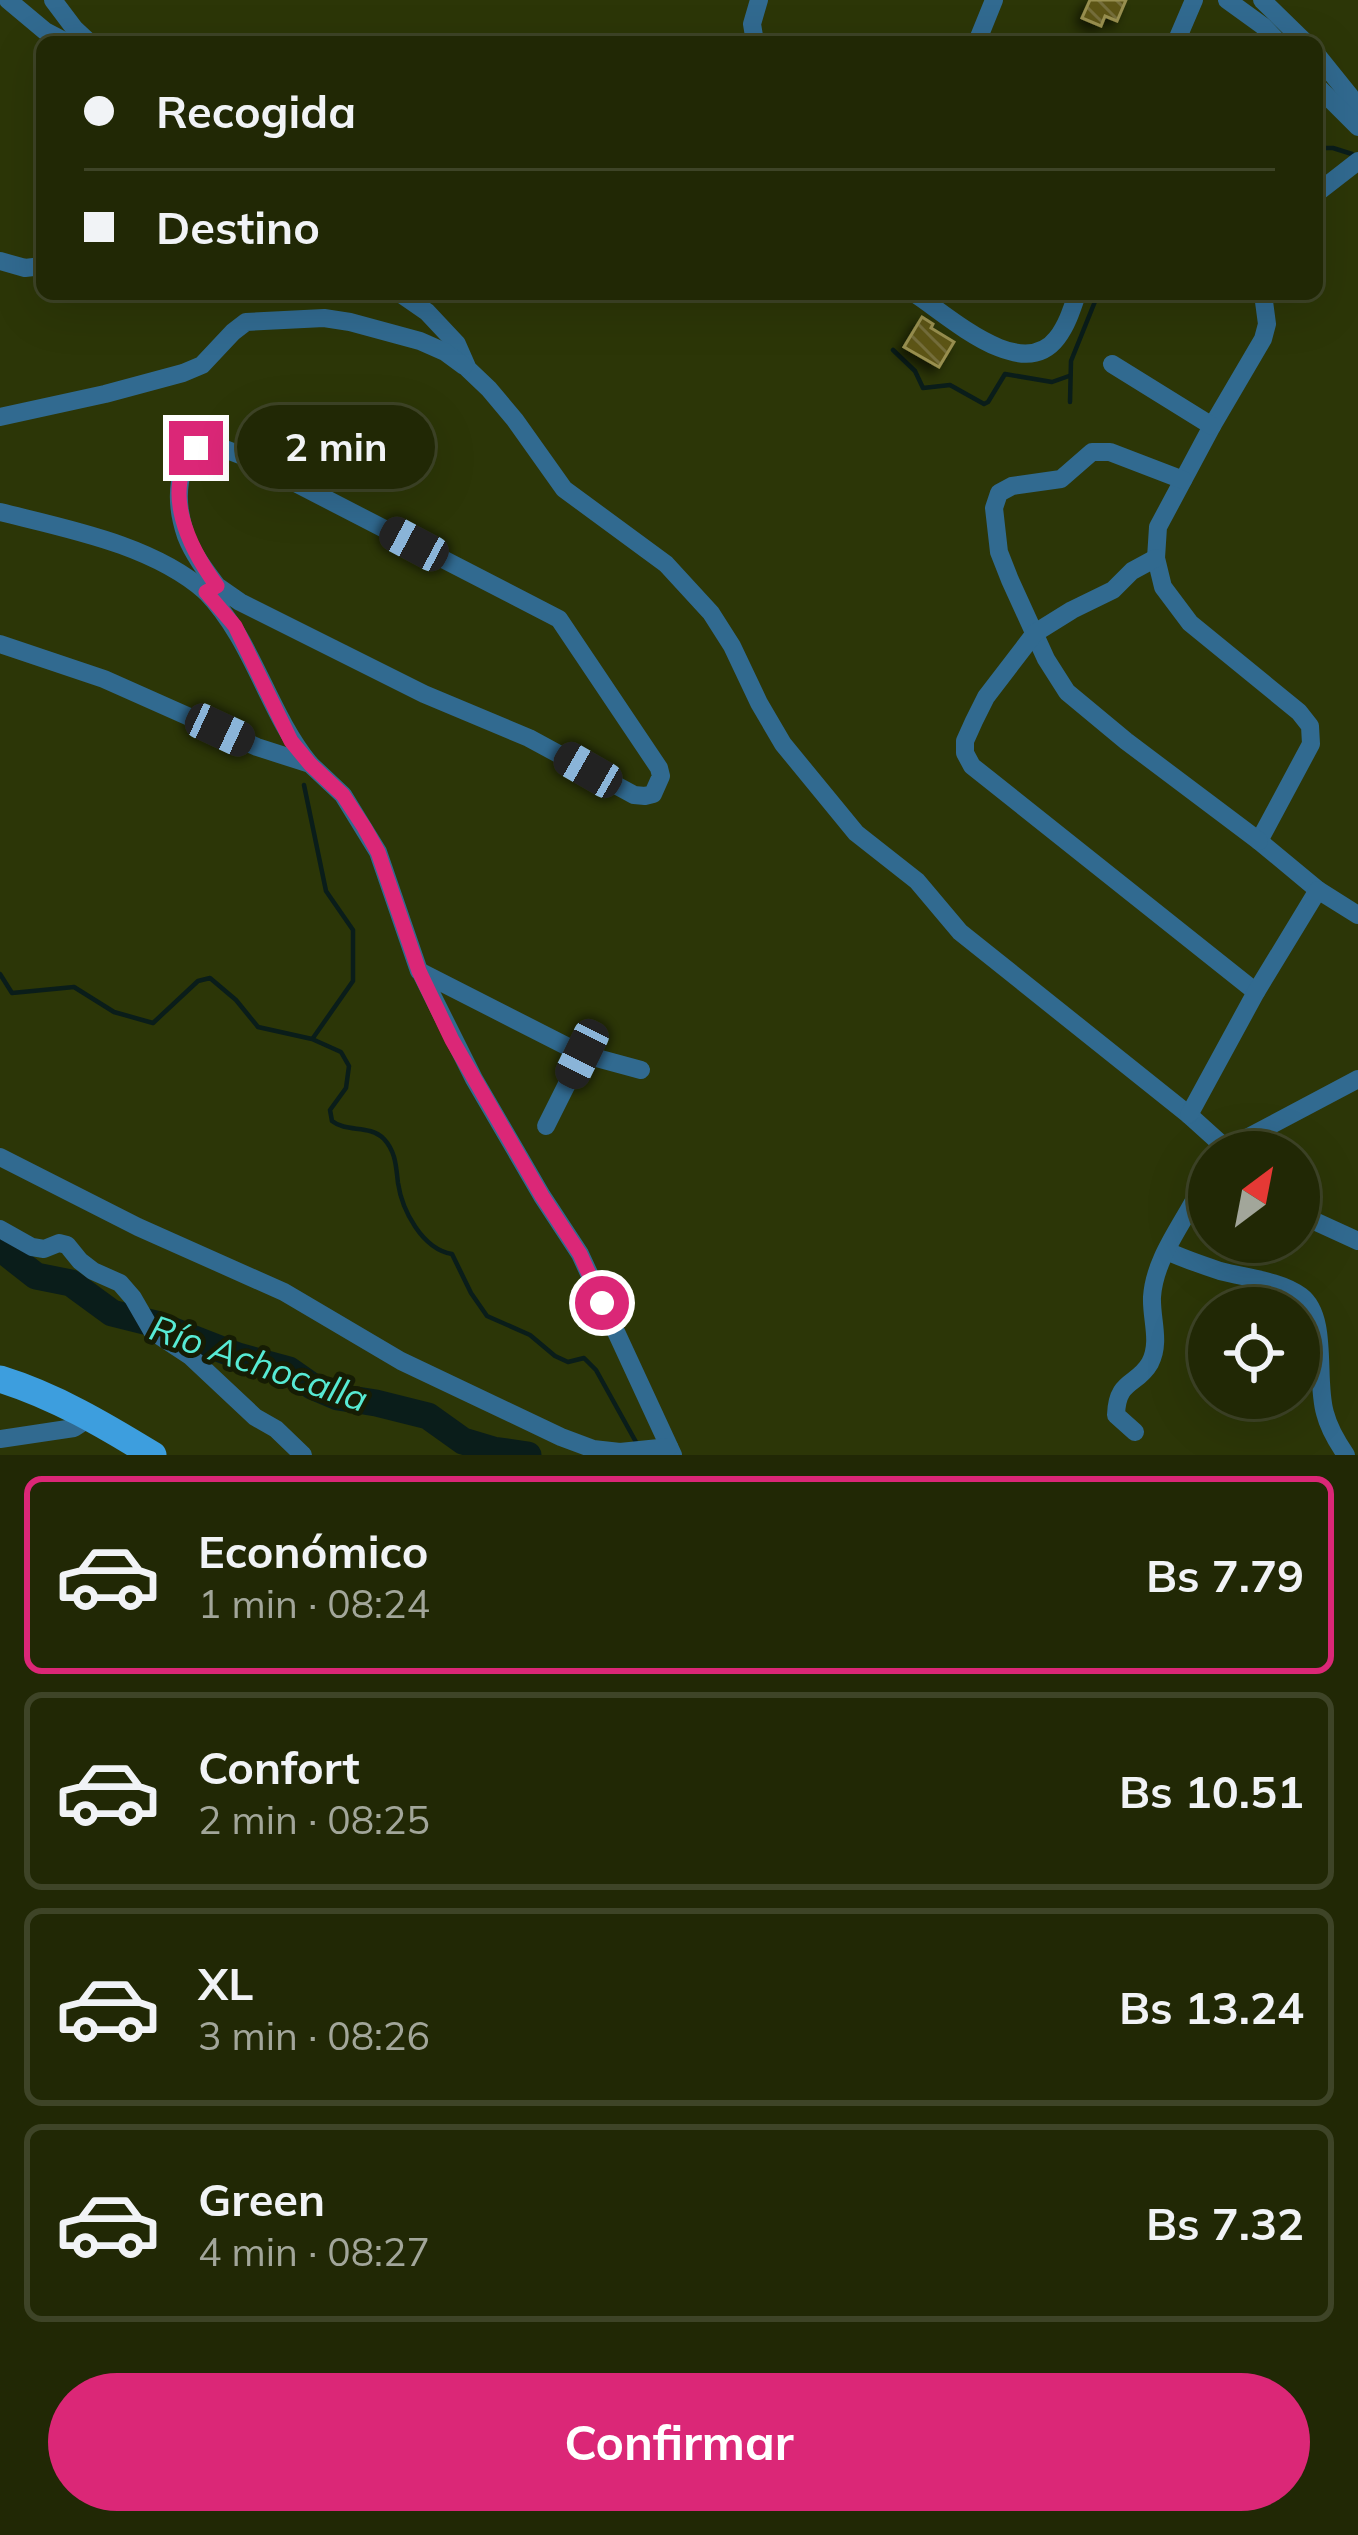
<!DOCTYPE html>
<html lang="es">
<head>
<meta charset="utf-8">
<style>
	body { margin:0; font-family:Mulish,sans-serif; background:#2d3413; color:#f1f3f6; height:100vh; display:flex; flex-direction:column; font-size:45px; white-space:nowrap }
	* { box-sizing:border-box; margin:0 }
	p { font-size:39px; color:#a2a69a }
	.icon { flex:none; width:66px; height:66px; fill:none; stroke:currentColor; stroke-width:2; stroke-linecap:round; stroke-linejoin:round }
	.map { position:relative; height:1455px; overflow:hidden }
	.details { display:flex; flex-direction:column; background:#212805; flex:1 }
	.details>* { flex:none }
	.hud { position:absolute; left:36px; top:36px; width:1287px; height:264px; border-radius:18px; box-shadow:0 12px 48px #0002,0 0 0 3px #3e4427; display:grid; align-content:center; height:264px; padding:0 48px; background:#212805 }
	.needle { width:78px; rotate:32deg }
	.tools { position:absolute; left:1188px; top:1131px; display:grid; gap:24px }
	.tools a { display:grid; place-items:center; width:132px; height:132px; border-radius:50%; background:#212805; box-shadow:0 12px 48px #0002,0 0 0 3px #3e4427; font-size:60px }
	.end { position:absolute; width:54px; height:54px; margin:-27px; border:15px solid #db2777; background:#fff; box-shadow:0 0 0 6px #fff }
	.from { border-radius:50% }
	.bubble { position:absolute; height:84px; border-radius:42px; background:#212805; box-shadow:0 12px 48px #0002,0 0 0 3px #3e4427; font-size:39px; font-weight:700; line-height:84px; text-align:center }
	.car { position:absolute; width:36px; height:72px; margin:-36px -18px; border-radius:15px; box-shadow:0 0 9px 3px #0007; background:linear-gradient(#222 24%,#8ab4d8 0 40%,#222 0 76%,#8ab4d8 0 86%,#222 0) }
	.hud b { display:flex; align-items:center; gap:42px; height:114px; font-size:45px }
	.hud b+b { border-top:3px solid #3e4427 }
	.hud i { width:30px; height:30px; background:#f1f3f6 }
	ul { padding:21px 0 0; list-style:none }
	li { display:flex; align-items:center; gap:36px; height:198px; margin:0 24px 18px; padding:0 24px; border:6px solid #3e4427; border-radius:18px }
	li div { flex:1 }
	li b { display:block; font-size:45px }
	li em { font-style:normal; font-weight:700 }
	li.current { border-color:#db2777 }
	li>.icon { width:108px; height:108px; stroke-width:1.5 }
	.button { display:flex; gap:24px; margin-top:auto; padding:24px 48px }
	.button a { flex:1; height:138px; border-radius:72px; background:#db2777; color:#fff; font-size:48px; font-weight:700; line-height:138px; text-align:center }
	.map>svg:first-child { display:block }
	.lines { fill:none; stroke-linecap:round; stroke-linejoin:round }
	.stream { stroke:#0a1d1a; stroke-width:4.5 }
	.river { stroke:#0a1d1a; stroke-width:27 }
	.building { fill:url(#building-back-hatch); stroke:#988f4f; stroke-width:3; filter:url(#shadow) }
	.minor { stroke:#316a90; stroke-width:18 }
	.primary { stroke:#3d9ede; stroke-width:27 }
	.route { stroke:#db2777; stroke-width:15 }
	.labels { text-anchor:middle; stroke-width:10; stroke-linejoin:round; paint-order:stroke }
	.water-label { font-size:36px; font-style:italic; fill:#57ead4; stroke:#161c04 }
</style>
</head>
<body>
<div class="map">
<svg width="1358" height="1455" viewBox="0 0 1358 1455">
	<defs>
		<pattern id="building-back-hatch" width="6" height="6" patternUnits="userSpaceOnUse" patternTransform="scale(3)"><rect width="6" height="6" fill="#5d5519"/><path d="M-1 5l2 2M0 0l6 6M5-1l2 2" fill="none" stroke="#756e3a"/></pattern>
		<filter id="shadow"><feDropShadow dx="-6" dy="6" stdDeviation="6" flood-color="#0009"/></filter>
	</defs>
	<rect width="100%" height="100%" fill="#2c3607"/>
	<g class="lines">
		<!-- stream -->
		<g class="stream">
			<path d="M1317 148H1333L1352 154"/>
			<path d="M893 350 915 371 923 388 950 385 984 404 988 402 1005 374 1052 382 1069 376"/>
			<path d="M1070 402 1071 361 1098 294"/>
			<path d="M304 785 326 891 353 930V981L313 1038"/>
			<path d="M0 974 12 993 74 987 114 1012 153 1023 198 981 210 978 236 1000 258 1027 312 1039 341 1052 349 1066 346 1088 330 1110 332 1121C347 1133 369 1124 384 1139 396 1152 396 1167 398 1183 402 1210 422 1249 452 1254L471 1293 487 1316 530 1335 555 1356 568 1362 584 1358 596 1370 636 1442"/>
		</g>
		<!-- river -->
		<path class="river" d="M0 1248 36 1276 71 1283 112 1313 156 1324 238 1356 289 1370 312 1386 338 1397 376 1403 428 1416 463 1441 493 1450 528 1455"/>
	</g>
	<!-- building -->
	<g class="building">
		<path d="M1090 0H1126L1117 21 1105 16 1101 26 1082 18Z"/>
		<path d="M922 317 933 324 931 328 954 342 939 367 904 347Z"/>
	</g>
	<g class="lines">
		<!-- minor -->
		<g class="minor">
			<path d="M8 0 45 31 66 42"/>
			<path d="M53 0 74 28 89 42"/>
			<path d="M1227 0 1263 26 1278 42"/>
			<path d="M1262 0 1305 42"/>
			<path d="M755 42 752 24 759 0"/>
			<path d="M977 42 994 0"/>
			<path d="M1176 42 1194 0"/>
			<path d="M1317 55 1350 96 1358 119"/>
			<path d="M1317 86 1358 127"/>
			<path d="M1317 193 1358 161"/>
			<path d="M0 261 25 268 42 266"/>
			<path d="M401 294 427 312 457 344 468 369 489 389 515 420 564 489 666 564 711 613 732 646 759 703 783 744 856 833 917 881 960 932 1189 1115 1230 1152"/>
			<path d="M915 294C949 316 1022 384 1057 338 1067 325 1072 309 1077 294"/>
			<path d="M1263 294 1267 324 1263 339 1212 426 1158 527 1156 558 1163 587 1190 623 1299 712 1310 726 1311 744 1259 841 1318 890"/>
			<path d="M1112 364 1212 426"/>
			<path d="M0 417 105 394 183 373 202 365 233 332 246 322 324 318 350 322 420 341 445 352 464 366"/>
			<path d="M1183 480 1110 452H1092L1061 479 1012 486 999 493 994 508 999 552 1010 580 1046 659 1067 692 1126 741 1259 841"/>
			<path d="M0 512C68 529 153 545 206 592"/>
			<path d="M1156 558 1132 571 1113 590 1072 610 1035 633 986 697 974 721 965 741V753L972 766 1256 992"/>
			<path d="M217 586C205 570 193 554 186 536 175 504 173 457 209 443L243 456 559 619 659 768 661 776 653 794 645 796 634 795 529 738 424 694 240 602 217 586 206 592C254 642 267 711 310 764"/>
			<path d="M0 644 104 679 257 747 310 764 343 795 378 852 419 971 582 1054"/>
			<path d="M420 971 474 1079 542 1196 580 1254 673 1455"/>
			<path d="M1189 1115 1256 992 1318 890 1358 915"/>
			<path d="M546 1126 582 1054 641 1070"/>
			<path d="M1226 1149 1358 1079"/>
			<path d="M0 1157 138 1227 284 1292 401 1361 561 1437 593 1449 620 1452 669 1447"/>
			<path d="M1299 1214 1358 1241"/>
			<path d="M0 1229 32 1247 44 1249 59 1243 67 1245 80 1261 93 1271 120 1283 133 1298 152 1331 190 1356 255 1417 276 1429 303 1455"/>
			<path d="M1167 1251C1184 1259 1202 1265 1220 1271 1246 1278 1279 1280 1301 1296 1329 1317 1315 1380 1325 1413 1329 1429 1337 1442 1346 1455"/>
			<path d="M1135 1432 1116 1415C1117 1379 1137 1386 1150 1363 1161 1342 1151 1319 1152 1297 1155 1251 1194 1212 1209 1169"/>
			<path d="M0 1439 74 1428 91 1417"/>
		</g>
		<!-- primary -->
		<path class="primary" d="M0 1379C55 1396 104 1425 153 1455"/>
	</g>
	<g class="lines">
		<!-- route -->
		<path class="route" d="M196 448C159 489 190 549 217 586L206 592 235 626 291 741 310 764 343 795 364 827 378 852 419 971 452 1040 542 1196 580 1254 602 1303"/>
	</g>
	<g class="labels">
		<!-- water labels -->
		<g class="water-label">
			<text transform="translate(259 1363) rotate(19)" y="13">Río Achocalla</text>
		</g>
	</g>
</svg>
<div class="tools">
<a><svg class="needle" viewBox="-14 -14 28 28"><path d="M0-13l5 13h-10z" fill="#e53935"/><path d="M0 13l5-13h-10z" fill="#a2a69a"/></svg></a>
<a><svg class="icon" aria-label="locate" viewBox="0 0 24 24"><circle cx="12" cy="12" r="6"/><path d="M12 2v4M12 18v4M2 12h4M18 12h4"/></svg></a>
</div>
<i class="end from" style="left:602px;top:1303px"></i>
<i class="end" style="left:196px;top:448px"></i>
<div class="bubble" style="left:237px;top:405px;width:198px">2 min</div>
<i class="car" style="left:414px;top:544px;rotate:298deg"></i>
<i class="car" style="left:220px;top:730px;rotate:115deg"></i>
<i class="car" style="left:588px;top:770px;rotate:300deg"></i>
<i class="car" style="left:582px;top:1054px;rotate:206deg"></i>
<div class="hud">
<b><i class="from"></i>Recogida</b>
<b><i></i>Destino</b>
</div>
</div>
<section class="details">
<ul>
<li class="current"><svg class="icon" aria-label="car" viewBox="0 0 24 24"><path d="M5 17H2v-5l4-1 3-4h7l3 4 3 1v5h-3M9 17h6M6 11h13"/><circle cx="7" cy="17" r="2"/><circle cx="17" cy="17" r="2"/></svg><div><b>Económico</b><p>1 min · 08:24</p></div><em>Bs 7.79</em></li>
<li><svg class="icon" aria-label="car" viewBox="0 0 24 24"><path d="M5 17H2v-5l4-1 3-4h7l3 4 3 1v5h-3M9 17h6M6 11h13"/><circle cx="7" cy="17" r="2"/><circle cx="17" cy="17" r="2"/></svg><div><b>Confort</b><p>2 min · 08:25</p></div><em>Bs 10.51</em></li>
<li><svg class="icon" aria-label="car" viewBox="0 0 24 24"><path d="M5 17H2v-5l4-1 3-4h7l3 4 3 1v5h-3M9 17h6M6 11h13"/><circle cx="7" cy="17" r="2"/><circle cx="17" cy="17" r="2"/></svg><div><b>XL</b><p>3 min · 08:26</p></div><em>Bs 13.24</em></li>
<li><svg class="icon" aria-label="car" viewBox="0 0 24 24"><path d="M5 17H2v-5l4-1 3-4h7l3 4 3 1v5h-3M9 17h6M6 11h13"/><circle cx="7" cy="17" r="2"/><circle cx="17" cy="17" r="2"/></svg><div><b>Green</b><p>4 min · 08:27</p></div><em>Bs 7.32</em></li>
</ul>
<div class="button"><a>Confirmar</a></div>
</section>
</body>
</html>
